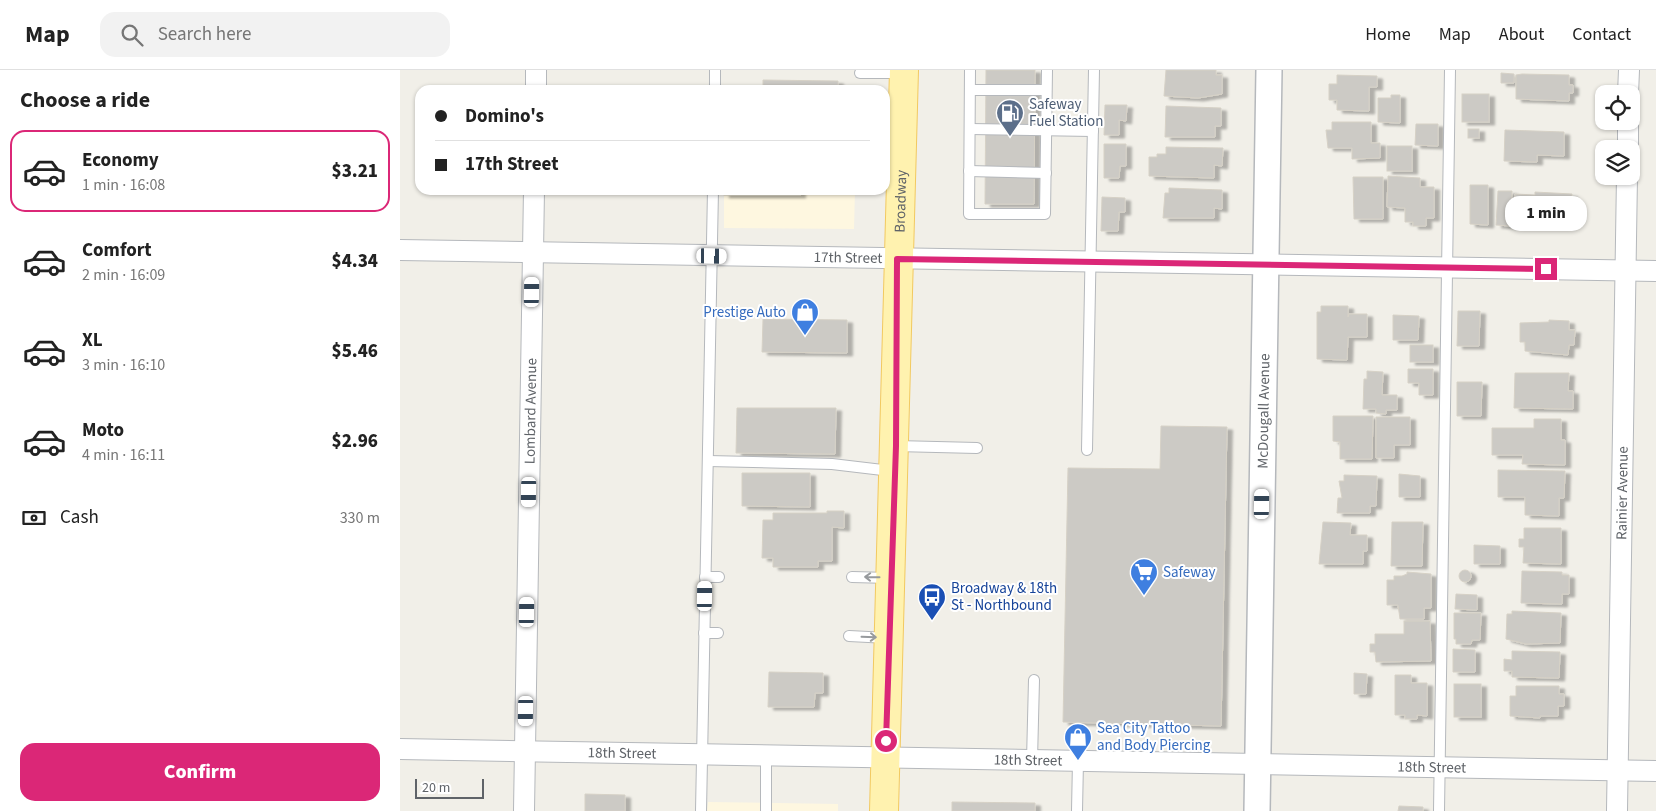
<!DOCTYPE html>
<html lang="en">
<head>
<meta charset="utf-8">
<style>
	body { margin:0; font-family:"Source Sans 3",sans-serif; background:#f2f2f2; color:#222; height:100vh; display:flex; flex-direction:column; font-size:19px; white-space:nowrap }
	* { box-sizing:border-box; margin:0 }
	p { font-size:16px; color:#767676 }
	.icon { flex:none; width:28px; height:28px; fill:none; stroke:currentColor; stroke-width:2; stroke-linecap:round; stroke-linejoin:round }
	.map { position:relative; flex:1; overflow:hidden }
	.sheet { display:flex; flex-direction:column; background:#fff; width:400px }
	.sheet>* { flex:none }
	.top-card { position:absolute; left:15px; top:15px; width:475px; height:110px; border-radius:15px; box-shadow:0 1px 4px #0004; display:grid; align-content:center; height:110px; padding:0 20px; background:#fff }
	.fabs { position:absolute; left:1195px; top:15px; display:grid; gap:10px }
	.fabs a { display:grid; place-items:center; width:45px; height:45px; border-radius:10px; background:#fff; box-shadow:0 1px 4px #0004; font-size:25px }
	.scale { position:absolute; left:15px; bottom:12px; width:69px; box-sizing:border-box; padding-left:5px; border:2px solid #5f6368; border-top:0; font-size:14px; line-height:18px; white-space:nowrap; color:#5f6368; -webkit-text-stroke:4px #fff; paint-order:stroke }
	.end { position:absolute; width:22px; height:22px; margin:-11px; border:6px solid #db2777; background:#fff; box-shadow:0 0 0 2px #fff }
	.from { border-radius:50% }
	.bubble { position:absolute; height:35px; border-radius:15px; background:#fff; box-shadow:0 1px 4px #0004; font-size:16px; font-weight:800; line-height:35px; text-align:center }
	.car { position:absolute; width:15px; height:30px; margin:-15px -8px; border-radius:6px; box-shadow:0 0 4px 1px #0007; background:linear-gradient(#fff 24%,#345 0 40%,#fff 0 76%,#345 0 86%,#fff 0) }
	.top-card b { display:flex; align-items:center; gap:18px; height:48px; font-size:19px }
	.top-card b+b { border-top:1px solid #e0e0e0 }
	.top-card i { width:12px; height:12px; background:#222 }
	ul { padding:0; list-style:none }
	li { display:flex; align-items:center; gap:15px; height:82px; margin:0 10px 8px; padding:0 10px; border:2px solid transparent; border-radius:15px }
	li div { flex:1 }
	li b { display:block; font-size:19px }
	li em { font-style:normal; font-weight:800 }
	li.active { border-color:#db2777 }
	li>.icon { width:45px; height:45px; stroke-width:1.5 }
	h2 { padding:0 20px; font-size:22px; line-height:60px }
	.pay { display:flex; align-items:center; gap:12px; height:55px; padding:0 20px; font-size:19px }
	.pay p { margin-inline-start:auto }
	.cta { display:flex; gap:10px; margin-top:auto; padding:10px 20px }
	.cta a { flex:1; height:58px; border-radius:15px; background:#db2777; color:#fff; font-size:20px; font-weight:800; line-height:58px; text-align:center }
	header { display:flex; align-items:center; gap:30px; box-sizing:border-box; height:70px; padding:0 25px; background:#fff; border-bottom:1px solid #e0e0e0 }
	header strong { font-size:24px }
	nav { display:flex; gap:28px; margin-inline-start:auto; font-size:18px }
	.search { width:350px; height:45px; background:#f2f2f2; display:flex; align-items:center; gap:12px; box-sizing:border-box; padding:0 18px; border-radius:15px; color:#767676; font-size:19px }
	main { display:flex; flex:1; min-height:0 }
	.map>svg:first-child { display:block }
	.commercial { fill:#fef7e0 }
	.building { fill:#cccac5; stroke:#d6d1c6; filter:url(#shadow) }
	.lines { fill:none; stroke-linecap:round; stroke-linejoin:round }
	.service-casing { stroke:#b5b8bc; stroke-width:12 }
	.minor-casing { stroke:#b5b8bc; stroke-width:22 }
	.tertiary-casing { stroke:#b5b8bc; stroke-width:28 }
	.primary-casing { stroke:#f2c960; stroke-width:30 }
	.service { stroke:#fff; stroke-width:10 }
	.minor { stroke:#fff; stroke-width:20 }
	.tertiary { stroke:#fff; stroke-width:25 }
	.primary { stroke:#fff2af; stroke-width:28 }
	.oneway { stroke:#979a9d }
	.route { stroke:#db2777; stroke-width:6 }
	.labels { text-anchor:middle; stroke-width:4; stroke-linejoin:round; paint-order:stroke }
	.service-label { font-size:15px; fill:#4e5e75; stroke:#fff; text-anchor:start }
	.street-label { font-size:15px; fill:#5f6368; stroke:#fff }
	.shop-label { font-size:15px; fill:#366cbe; stroke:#fff; text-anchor:start }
	.transit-label { font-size:15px; fill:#164399; stroke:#fff; text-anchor:start }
</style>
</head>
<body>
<header>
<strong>Map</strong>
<div class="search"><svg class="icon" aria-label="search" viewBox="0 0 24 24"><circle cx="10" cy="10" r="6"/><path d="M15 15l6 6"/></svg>Search here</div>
<nav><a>Home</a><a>Map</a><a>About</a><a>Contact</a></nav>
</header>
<main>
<section class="sheet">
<h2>Choose a ride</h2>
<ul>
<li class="active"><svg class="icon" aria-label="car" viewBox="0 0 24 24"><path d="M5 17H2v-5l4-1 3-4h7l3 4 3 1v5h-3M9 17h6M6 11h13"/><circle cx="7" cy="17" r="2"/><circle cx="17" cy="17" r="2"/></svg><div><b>Economy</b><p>1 min · 16:08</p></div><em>$3.21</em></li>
<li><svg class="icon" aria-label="car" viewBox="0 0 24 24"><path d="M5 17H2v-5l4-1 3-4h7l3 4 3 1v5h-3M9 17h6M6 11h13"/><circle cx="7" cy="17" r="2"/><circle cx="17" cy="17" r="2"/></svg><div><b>Comfort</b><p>2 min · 16:09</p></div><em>$4.34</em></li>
<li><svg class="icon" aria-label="car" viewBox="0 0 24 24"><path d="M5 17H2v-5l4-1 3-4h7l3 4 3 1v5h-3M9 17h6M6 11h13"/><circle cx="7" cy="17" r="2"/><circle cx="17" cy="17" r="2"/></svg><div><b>XL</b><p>3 min · 16:10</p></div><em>$5.46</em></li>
<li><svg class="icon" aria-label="car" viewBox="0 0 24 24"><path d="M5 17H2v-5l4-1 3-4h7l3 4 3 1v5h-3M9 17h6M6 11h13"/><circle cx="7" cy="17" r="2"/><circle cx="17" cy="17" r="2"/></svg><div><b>Moto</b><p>4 min · 16:11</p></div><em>$2.96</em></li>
</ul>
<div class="pay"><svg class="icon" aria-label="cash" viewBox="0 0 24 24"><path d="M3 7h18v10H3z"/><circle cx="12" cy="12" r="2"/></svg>Cash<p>330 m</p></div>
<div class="cta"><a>Confirm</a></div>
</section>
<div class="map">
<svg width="1256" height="741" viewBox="0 0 1256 741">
	<defs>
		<filter id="shadow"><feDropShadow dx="5.5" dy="3" stdDeviation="1" flood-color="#0004"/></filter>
	</defs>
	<rect width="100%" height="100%" fill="#f1efe8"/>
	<!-- commercial -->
	<g class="commercial">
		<path d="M324 120H455L454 159 324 158Z"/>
		<path d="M308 732 438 734V741H307Z"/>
	</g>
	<!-- building -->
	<g class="building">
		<path d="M586 0H635L634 134H585Z"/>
		<path d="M766 0H816V5H822V24L798 28 764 26Z"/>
		<path d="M1101 3 1114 4V13H1101Z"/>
		<path d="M1122 4 1169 5V15H1173V23H1169V31L1116 29V5Z"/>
		<path d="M937 5 977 6V17H969V41L937 40V30H929V14H937Z"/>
		<path d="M363 10 438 11V20H363Z"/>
		<rect x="1062" y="24" width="27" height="28"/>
		<path d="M991 25H1000V53L978 52V28H991Z"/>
		<path d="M705 35H727L726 51 719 50V65H704Z"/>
		<path d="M766 36 821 38V56H815V67H765Z"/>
		<path d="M932 52H971V73H980V88L952 89V78H928L926 60H932Z"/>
		<path d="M1016 54H1038V76L1015 75Z"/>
		<rect x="1068" y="59" width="11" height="9"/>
		<path d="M1105 60 1164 62V86L1137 85V92L1104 91Z"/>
		<path d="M704 74H726V96H720L719 108H704Z"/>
		<rect x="987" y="76" width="25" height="25"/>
		<path d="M766 77 823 78 822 96 814 95V108L749 106V87H757V84H766Z"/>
		<path d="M988 106 1020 108V117H1034V148H1026V156H1013V152H1005V138L987 137Z"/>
		<path d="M953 107H983V149H954Z"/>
		<path d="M1070 115H1088V155L1070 154Z"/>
		<path d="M769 118 822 120V139L814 138V148H763L765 123H769Z"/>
		<rect x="324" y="120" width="76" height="5"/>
		<path d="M1098 121H1112L1111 156 1096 155Z"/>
		<path d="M1135 122 1172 124 1171 147 1115 148V124L1135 125Z"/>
		<path d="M702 127 725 128V142H719L718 161H701Z"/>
		<path d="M921 236H948V247L949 244H967V267H948L947 290 917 289V242H921Z"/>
		<path d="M1058 241H1080L1079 276H1057Z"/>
		<path d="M993 245 1019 246 1018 270H993Z"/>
		<path d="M363 249 447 250V283L362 282Z"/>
		<path d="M1149 250 1169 251V260H1175L1174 275H1169L1168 285 1125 281V272H1120V253L1149 252Z"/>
		<rect x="1010" y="275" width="23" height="17"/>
		<path d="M1008 299H1033V325H1019V313H1008Z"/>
		<path d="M967 301 983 302 982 325H997V340H986V344L976 343V339H963L964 309H967Z"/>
		<path d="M1115 303H1169L1168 321H1173V339L1114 338Z"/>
		<path d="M1057 312H1082L1081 346H1057Z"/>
		<path d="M337 338H436L435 384 336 383Z"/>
		<path d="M933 346H973L972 389H940V372L933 371Z"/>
		<path d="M976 347H1010V375H994V388H976Z"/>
		<path d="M1134 349H1161V370H1165V395L1122 394 1123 385H1092V358H1134Z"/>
		<path d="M761 356 827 357 821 656 663 652 668 398 760 399Z"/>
		<path d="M1098 400 1165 401 1164 428H1159V446L1125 445V427H1098Z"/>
		<path d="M342 403H410V437L342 436Z"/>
		<path d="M999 404 1020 406V427H999Z"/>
		<path d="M944 405 977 406 976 436H970V443H937L938 428H942L939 411H944Z"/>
		<path d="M427 441H444V458L432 457V491H418V497H373V488H362L363 450H373V443H427Z"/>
		<path d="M923 452 951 453 950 465H967V481H963V494H919Z"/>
		<path d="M992 452H1023L1022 496H991Z"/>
		<path d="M1124 458H1161V494L1123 493 1124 477H1119V469H1124Z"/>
		<path d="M1074 475 1100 476V494H1074Z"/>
		<circle cx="1065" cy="506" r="6"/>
		<path d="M1122 501 1162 502V505H1169V524H1162V534L1121 533Z"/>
		<path d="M1007 502 1031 504V538H1024V549H1000L998 535H987V510H994V506H1002L1007 504Z"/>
		<path d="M1056 524 1077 525V540L1055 539Z"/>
		<path d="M1112 541 1161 543 1160 573 1126 574 1106 569 1107 544H1112Z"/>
		<path d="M1054 543H1081L1080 570H1072L1071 574H1056V569H1054Z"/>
		<path d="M1004 551H1030L1031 591 976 592 975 582H970V574H975V564H1004Z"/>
		<path d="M1053 579 1075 580V602H1053Z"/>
		<path d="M1112 581 1160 582 1159 608 1112 607V601H1104V589L1112 590Z"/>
		<path d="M369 602 423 603V623H415L414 637H368Z"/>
		<path d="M954 603 967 604 966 624H954Z"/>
		<path d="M995 605H1011V613H1027V646L1017 645V649H1005V645H995Z"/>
		<rect x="1054" y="614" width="27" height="33"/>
		<path d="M1116 616H1159V624H1164V636H1158V646H1140V648L1110 646V626H1116Z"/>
		<path d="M185 724 225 725V741H185Z"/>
		<path d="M552 732 635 733V741H552Z"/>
		<path d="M999 736 1023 737V741H998Z"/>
	</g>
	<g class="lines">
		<!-- service casing -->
		<g class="service-casing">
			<g id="service">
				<path d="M570 0 569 144H645L647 0"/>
				<path d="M460 3H504"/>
				<path d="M315 20V0"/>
				<path d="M570 20H646"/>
				<path d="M570 59 693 61"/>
				<path d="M569 101 646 103"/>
				<path d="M496 376 577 378"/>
				<path d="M687 380 694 0"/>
				<path d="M308 391 432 394 491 401"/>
				<path d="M305 507H319"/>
				<path d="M452 507 490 508"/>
				<path d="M304 563H318"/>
				<path d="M449 566 488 568"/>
				<path d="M632 690 634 610"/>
				<path d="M301 741 313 120"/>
				<path d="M366 741V685"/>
				<path d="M677 741 678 691"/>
				<path d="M1039 741 1050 0"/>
			</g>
		</g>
		<!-- minor casing -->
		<g class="minor-casing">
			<g id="minor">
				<path d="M136 20V0"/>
				<path d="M1228 24 1229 0"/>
				<path d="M1228 79V51"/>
				<path id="s1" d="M0 180 1256 201"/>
				<path id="s2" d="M0 679 1256 701"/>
				<path id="s3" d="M124 741 134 120"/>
				<path id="s4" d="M1217 741 1227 106"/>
			</g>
		</g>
		<!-- tertiary casing -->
		<g class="tertiary-casing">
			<g id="tertiary">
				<path id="s5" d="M857 741 869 0"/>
			</g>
		</g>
		<!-- primary casing -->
		<g class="primary-casing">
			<g id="primary">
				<path id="s6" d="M484 741 504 0"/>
			</g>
		</g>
		<!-- service -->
		<use href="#service" class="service"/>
		<!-- minor -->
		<use href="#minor" class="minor"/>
		<!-- tertiary -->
		<use href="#tertiary" class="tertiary"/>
		<!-- primary -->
		<use href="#primary" class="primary"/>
	</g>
	<!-- one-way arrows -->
	<defs><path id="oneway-shaft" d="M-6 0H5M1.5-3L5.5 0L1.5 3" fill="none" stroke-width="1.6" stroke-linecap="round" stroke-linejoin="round" transform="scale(1.25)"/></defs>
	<g class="oneway">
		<use href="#oneway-shaft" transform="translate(472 507) rotate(-179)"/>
		<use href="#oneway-shaft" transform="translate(469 567) rotate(2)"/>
	</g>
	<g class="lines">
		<!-- route -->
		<path class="route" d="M486 671 496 376 497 189 1146 199"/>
	</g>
	<!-- icons -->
	<defs>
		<g id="fuel-pin" transform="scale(1.4375)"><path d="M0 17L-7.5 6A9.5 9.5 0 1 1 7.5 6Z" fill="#5c6f8a" stroke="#fff"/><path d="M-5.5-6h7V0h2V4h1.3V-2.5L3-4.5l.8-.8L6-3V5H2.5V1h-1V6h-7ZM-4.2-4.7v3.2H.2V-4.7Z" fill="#fff"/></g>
		<g id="shop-pin" transform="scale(1.4375)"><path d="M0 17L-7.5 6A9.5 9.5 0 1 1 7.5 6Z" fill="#3f7fe0" stroke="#fff"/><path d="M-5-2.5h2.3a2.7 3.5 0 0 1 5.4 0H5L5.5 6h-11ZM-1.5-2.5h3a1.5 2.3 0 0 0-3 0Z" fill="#fff"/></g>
		<g id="supermarket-pin" transform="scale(1.4375)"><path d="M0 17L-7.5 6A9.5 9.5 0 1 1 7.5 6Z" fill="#3f7fe0" stroke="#fff"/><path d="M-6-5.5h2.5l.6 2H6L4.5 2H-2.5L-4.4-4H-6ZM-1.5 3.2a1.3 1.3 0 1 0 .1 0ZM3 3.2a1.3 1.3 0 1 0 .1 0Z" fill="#fff"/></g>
		<g id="bus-pin" transform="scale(1.4375)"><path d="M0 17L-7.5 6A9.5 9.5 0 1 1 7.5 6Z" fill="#1a4fb4" stroke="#fff"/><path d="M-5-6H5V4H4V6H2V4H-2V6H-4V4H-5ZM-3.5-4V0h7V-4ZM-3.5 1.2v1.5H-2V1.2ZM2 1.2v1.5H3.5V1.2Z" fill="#fff"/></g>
	</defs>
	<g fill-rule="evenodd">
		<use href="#fuel-pin" x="610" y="43"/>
		<use href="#shop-pin" x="405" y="242"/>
		<use href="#supermarket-pin" x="744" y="502"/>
		<use href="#bus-pin" x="532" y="527"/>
		<use href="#shop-pin" x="678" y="667"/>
	</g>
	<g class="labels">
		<!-- service labels -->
		<g class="service-label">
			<text x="629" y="39">Safeway<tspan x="629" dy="17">Fuel Station</tspan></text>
		</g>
		<!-- street labels -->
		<g class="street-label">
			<text dy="5" stroke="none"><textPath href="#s6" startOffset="610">Broadway</textPath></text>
			<text dy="5" stroke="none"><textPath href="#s1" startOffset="448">17th Street</textPath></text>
			<text dy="5" stroke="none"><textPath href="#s3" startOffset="400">Lombard Avenue</textPath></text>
			<text dy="5" stroke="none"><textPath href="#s5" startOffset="400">McDougall Avenue</textPath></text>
			<text dy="5" stroke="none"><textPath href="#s4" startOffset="318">Rainier Avenue</textPath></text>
			<text dy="5" stroke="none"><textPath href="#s2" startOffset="222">18th Street</textPath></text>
			<text dy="5" stroke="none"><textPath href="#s2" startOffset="628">18th Street</textPath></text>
			<text dy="5" stroke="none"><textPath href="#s2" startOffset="1032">18th Street</textPath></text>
		</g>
		<!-- shop labels -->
		<g class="shop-label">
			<text x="386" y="247" text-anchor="end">Prestige Auto</text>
			<text x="763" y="507">Safeway</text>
			<text x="697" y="663">Sea City Tattoo<tspan x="697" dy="17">and Body Piercing</tspan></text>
		</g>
		<!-- transit labels -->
		<g class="transit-label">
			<text x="551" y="523">Broadway &amp; 18th<tspan x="551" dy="17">St - Northbound</tspan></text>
		</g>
	</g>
</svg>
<div class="fabs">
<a><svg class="icon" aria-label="locate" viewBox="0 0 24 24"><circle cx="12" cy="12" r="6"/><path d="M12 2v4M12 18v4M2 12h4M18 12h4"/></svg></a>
<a><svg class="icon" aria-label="layers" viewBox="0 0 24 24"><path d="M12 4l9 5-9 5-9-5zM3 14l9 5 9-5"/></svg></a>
</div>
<div class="scale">20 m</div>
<i class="end from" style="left:486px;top:671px"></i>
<i class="end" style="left:1146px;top:199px"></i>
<div class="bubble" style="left:1105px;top:126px;width:82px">1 min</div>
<i class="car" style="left:312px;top:186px;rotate:91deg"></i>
<i class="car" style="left:132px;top:222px;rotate:1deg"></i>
<i class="car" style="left:129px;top:422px;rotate:181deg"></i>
<i class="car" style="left:862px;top:434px;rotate:1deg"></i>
<i class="car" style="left:305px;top:526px;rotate:1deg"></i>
<i class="car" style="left:127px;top:542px;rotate:1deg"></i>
<i class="car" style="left:126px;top:641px;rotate:181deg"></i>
<div class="top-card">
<b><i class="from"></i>Domino's</b>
<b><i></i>17th Street</b>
</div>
</div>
</main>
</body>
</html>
